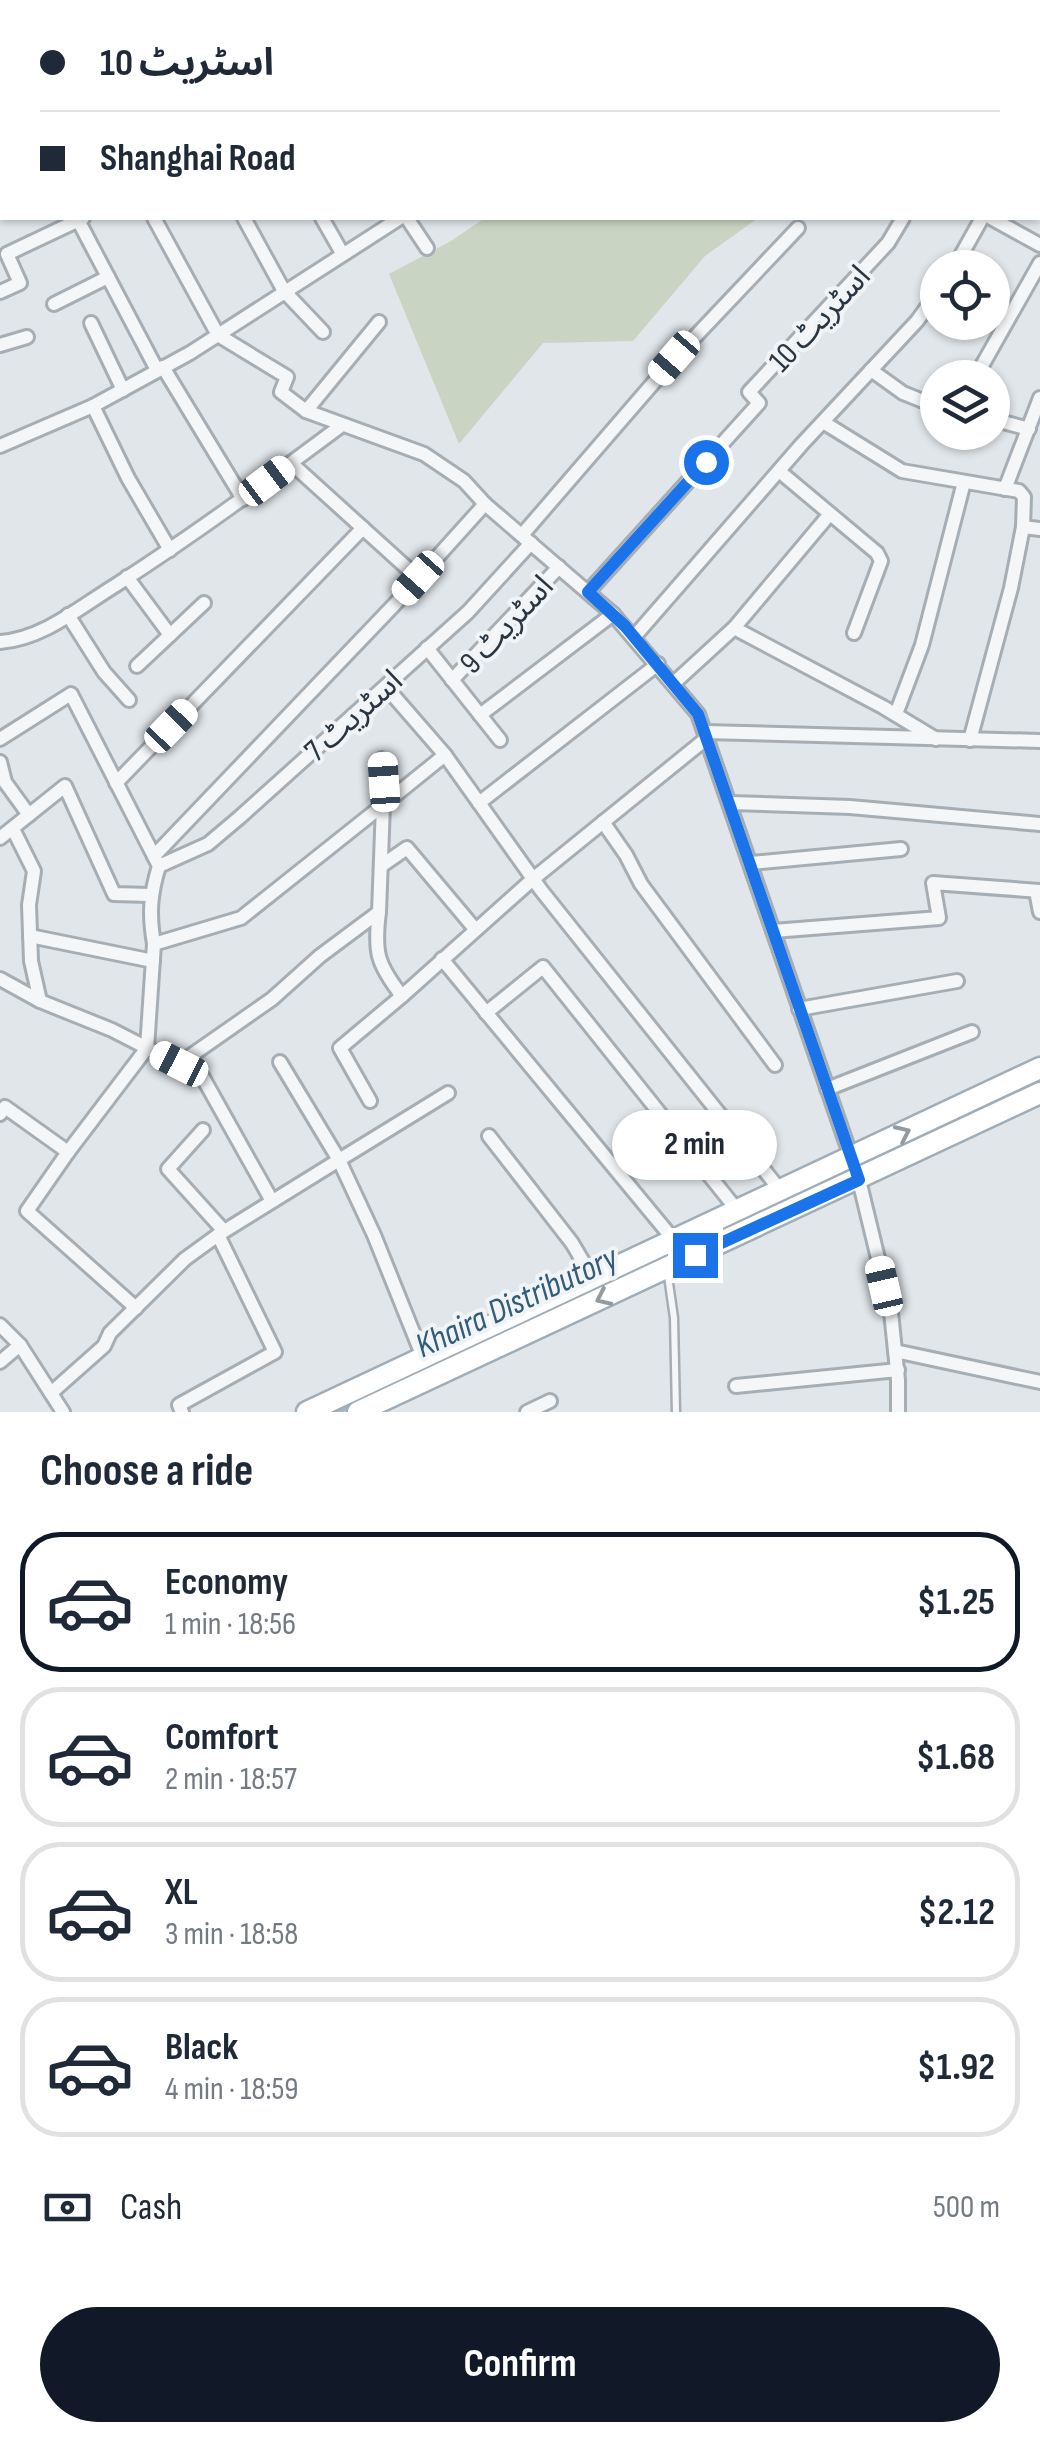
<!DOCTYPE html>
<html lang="en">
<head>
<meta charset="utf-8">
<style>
	body { margin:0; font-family:"Sofia Sans Condensed","Noto Sans Arabic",sans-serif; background:#f2f2f3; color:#1f2937; height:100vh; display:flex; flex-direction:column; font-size:38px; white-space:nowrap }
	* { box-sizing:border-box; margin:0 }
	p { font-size:32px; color:#747a83 }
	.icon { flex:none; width:55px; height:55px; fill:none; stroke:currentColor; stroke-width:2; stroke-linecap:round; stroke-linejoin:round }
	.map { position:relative; height:1412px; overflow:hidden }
	.drawer { display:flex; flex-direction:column; background:#fff; flex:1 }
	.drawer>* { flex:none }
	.guide { position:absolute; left:0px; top:0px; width:1040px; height:220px; box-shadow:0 2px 8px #0004; display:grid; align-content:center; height:220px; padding:0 40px; background:#fff }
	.fabs { position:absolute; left:920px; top:250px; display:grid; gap:20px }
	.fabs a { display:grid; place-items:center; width:90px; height:90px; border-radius:50%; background:#fff; box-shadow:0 2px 8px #0004; font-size:50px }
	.end { position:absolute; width:45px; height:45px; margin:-22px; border:12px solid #1a73e8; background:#fff; box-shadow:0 0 0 5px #fff }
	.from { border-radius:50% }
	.bubble { position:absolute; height:70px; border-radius:35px; background:#fff; box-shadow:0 2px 8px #0004; font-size:32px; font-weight:700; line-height:70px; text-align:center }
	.car { position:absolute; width:30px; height:60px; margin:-30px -15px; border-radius:12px; box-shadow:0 0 8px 2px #0007; background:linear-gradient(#fff 24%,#345 0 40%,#fff 0 76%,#345 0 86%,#fff 0) }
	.guide b { display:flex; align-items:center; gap:35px; height:95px; font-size:38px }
	.guide b+b { border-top:2px solid #e0e1e3 }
	.guide i { width:25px; height:25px; background:#1f2937 }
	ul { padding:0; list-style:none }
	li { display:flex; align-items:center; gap:30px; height:140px; margin:0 20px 15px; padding:0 20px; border:5px solid #e0e1e3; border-radius:40px }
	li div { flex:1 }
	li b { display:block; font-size:38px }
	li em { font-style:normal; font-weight:700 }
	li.current { border-color:#111827 }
	li>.icon { width:90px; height:90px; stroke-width:1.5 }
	h2 { padding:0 40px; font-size:45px; line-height:120px }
	.pay { display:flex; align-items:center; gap:25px; height:110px; padding:0 40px; font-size:38px }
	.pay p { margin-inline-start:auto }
	.action { display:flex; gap:20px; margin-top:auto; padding:20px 40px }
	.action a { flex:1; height:115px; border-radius:60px; background:#111827; color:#fff; font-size:40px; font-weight:700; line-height:115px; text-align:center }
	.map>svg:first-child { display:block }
	.green { fill:#c9d4c2 }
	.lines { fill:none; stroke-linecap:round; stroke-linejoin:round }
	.stream { stroke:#9bbacb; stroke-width:4 }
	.service-casing { stroke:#a6aeb4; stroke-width:11 }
	.minor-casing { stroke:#a6aeb4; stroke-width:18 }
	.primary-casing { stroke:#a0acb6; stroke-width:25 }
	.service { stroke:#f4f6f8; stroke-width:6 }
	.minor { stroke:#f4f6f8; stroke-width:12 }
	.primary { stroke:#fff; stroke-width:20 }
	.oneway { stroke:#949aa0 }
	.route { stroke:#1a73e8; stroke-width:12 }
	.labels { text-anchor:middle; stroke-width:8; stroke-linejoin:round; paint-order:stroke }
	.street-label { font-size:32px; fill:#293642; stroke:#f1f4f7 }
	.water-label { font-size:35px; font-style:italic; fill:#325c77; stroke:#f1f4f7 }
</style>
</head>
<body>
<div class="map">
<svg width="1040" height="1412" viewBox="0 0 1040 1412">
	<rect width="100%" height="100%" fill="#e1e6ea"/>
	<!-- green -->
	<path class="green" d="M485 218H758L705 256 633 341 543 343 459 444 389 274 451 241Z"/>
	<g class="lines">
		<!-- stream -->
		<g class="stream">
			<path d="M882 1156 1040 1081"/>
			<path d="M339 1412 353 1405"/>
		</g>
		<!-- service casing -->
		<g class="service-casing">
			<path id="service" d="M667 1269 674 1318 676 1412"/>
		</g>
		<!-- minor casing -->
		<g class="minor-casing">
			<g id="minor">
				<path d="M42 0 43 2"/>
				<path d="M205 0 207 2"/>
				<path d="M131 2 135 0"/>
				<path d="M300 2 303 0"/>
				<path d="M442 2 445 0"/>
				<path d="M531 2 533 0"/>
				<path d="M597 2 599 0"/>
				<path d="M0 60 2 59"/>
				<path d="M1038 114 1040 109"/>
				<path d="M0 150 2 149"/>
				<path d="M0 194 2 193"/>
				<path d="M154 218 218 335 287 377 281 392 306 411 424 454 464 481 485 504 613 614 698 714 859 1180 891 1312 898 1380V1412"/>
				<path d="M244 218 284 291 323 332"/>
				<path d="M322 218 342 253"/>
				<path d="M407 218 427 248"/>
				<path d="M991 218 1040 245"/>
				<path d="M78 220 157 370"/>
				<path d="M954 268 982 218"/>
				<path d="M0 292 20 283 7 254 83 218"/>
				<path d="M54 304 108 277"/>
				<path d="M91 323 123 390"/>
				<path d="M0 345 27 337"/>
				<path d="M163 367 243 499"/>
				<path d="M871 370 903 393 938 407"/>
				<path d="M975 378 1040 263"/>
				<path d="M93 406 128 478 170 550"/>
				<path d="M306 411 379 322"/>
				<path d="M992 419 1029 429"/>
				<path d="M823 422 902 471 1019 491 1024 497 1023 527 1040 529"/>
				<path d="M0 446 93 406 190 353 400 218"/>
				<path d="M291 463 418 578"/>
				<path d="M779 471 877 553 881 561 854 633"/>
				<path d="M1005 489 1040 398"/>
				<path d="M522 535 674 359 798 228"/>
				<path d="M127 577 170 635"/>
				<path d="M588 592 759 403 749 392 888 243 903 218"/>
				<path d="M68 615 104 672 129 700"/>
				<path d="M734 628 883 707 936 739"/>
				<path d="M634 637 802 444 917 321 938 292"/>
				<path d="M0 642C43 639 80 607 116 585 194 535 267 481 342 425"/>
				<path d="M427 648 500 740"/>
				<path d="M137 666 204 603"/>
				<path d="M452 680 559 567"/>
				<path d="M674 683 734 628 829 515"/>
				<path d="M386 687 445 755 541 890 780 1190"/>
				<path d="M896 714 922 645 964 482"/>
				<path d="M480 715 613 614"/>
				<path d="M705 732 1040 741"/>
				<path d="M0 739 71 694 159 866C150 895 149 915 154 944"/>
				<path d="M970 740 1011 588 1023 527"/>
				<path d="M0 762 5 782 29 815"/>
				<path d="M116 783 363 528"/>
				<path d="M479 803 658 664"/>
				<path d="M731 803 850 807 1040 824"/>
				<path d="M603 822 626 855 641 884 775 1065"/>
				<path d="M13 829 34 871 29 905 31 961 40 1001"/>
				<path d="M0 838 65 786 114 894 150 895"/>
				<path d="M154 856 394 605 485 504"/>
				<path d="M751 863 901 849"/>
				<path d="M159 866 208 844 240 817 468 612 531 543"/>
				<path d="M381 866 407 848 475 929"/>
				<path d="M1036 891 1040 912"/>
				<path d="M379 912C374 952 377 964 402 996L533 879 707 738"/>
				<path d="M773 931 939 918 933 883 1040 891"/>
				<path d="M30 936 153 961"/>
				<path d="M442 959 673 1239"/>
				<path d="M0 979 40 1001 112 1030 202 1076 272 1201"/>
				<path d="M799 1009 957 981"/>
				<path d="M486 1013 543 967 737 1210"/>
				<path d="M280 1062 339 1160 448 1093"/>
				<path d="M179 1064 272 999 320 956 379 912 383 805 445 755"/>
				<path d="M827 1089 972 1032"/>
				<path d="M370 1101 340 1048 402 996"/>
				<path d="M0 1114 5 1107 68 1152 147 1048 154 944 241 918 383 805 382 759"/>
				<path d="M203 1130 168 1169 224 1231"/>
				<path d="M489 1136 572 1243 592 1277"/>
				<path d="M68 1152 27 1211 136 1308"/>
				<path d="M218 1235 339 1160 374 1235 423 1357"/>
				<path d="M0 1325 20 1345 63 1412"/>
				<path d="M895 1351 1040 1382"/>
				<path d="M0 1362 20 1345"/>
				<path d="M736 1386 898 1370"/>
				<path d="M51 1393 104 1346 110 1333 185 1259 218 1235 275 1352 179 1405 182 1412"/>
				<path d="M527 1412 550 1401"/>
			</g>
		</g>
		<!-- primary casing -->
		<g class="primary-casing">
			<g id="primary">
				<path d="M307 1412 1040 1068"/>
				<path d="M358 1412 1040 1093"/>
			</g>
		</g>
		<!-- service -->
		<use href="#service" class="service"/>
		<!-- minor -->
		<use href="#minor" class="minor"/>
		<!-- primary -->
		<use href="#primary" class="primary"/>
	</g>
	<!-- one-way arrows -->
	<defs><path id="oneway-chevron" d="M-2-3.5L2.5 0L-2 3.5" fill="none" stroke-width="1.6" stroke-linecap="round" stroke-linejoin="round" transform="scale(2.5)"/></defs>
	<g class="oneway">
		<use href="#oneway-chevron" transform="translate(903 1133) rotate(-25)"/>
		<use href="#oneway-chevron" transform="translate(603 1298) rotate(155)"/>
	</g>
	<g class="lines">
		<!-- route -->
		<path class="route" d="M695 1255 859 1180 698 714 625 626 588 592 706 462"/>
	</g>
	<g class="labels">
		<!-- street labels -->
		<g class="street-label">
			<text transform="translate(819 318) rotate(-47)" y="11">اسٹریٹ 10</text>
			<text transform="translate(506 624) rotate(-47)" y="11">اسٹریٹ 9</text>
			<text transform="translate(353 715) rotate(-42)" y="11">اسٹریٹ 7</text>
		</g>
		<!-- water labels -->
		<g class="water-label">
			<text transform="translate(516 1301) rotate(-25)" y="12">Khaira Distributory</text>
		</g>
	</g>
</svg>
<div class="fabs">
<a><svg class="icon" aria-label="locate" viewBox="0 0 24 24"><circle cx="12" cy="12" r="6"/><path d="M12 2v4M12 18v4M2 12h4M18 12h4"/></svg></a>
<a><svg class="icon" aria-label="layers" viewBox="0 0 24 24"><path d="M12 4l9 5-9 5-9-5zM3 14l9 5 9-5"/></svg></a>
</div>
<i class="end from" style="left:706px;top:462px"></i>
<i class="end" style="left:695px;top:1255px"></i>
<div class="bubble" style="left:612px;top:1110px;width:165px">2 min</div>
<i class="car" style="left:674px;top:358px;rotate:221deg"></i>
<i class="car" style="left:267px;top:481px;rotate:53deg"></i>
<i class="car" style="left:418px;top:578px;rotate:222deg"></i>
<i class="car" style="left:171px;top:726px;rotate:44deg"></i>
<i class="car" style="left:384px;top:782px;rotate:356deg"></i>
<i class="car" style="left:179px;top:1064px;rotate:297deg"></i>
<i class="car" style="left:884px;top:1286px;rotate:347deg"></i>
<div class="guide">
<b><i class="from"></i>اسٹریٹ 10</b>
<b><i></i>Shanghai Road</b>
</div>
</div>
<section class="drawer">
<h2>Choose a ride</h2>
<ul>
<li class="current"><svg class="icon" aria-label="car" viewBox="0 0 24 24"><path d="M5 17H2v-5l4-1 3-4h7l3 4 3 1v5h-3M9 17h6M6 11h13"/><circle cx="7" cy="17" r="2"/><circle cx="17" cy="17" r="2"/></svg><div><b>Economy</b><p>1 min · 18:56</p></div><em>$1.25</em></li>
<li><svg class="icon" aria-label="car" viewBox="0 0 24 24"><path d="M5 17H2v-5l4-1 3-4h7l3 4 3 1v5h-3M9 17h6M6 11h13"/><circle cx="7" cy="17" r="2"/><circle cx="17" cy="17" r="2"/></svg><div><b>Comfort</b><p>2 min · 18:57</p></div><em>$1.68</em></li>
<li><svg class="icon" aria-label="car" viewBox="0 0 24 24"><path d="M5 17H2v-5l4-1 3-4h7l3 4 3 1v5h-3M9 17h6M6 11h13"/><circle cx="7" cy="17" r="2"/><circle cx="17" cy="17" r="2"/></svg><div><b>XL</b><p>3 min · 18:58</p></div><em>$2.12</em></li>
<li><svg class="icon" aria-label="car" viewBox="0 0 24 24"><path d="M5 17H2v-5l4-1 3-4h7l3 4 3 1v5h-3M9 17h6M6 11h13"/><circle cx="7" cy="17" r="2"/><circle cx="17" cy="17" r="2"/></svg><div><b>Black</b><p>4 min · 18:59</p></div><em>$1.92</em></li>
</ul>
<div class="pay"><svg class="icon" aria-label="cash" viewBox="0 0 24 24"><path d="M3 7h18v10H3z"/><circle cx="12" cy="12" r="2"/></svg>Cash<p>500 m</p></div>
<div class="action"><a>Confirm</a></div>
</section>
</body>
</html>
